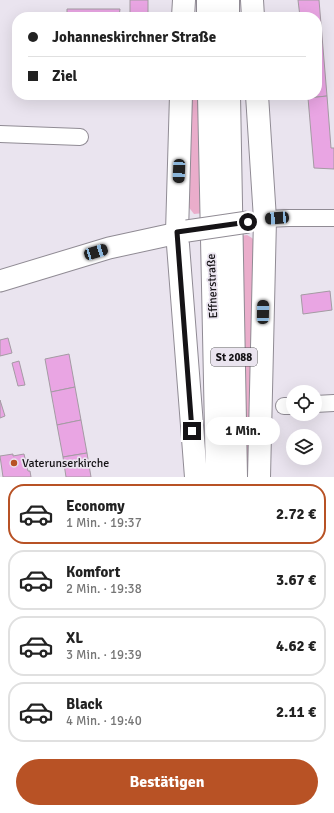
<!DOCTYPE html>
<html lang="de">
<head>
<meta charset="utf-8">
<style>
	body { margin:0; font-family:Signika,sans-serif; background:#f2f2f2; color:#222; height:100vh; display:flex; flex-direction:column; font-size:15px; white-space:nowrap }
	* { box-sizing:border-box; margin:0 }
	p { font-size:13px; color:#767676 }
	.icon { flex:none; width:22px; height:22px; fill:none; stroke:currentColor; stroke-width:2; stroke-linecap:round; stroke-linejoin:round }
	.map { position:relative; height:477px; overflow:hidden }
	.side { display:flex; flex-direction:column; background:#fff; flex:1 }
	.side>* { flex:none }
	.banner { position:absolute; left:12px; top:12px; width:310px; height:88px; border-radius:16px; box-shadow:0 4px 16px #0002; display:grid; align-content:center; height:88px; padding:0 16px; background:#fff }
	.tools { position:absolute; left:286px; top:385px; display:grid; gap:8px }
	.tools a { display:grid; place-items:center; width:36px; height:36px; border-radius:50%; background:#fff; box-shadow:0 4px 16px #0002; font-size:20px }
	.end { position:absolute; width:18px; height:18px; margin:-9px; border:5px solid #151316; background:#fff; box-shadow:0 0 0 2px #fff }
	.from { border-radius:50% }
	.bubble { position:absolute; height:28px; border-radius:14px; background:#fff; box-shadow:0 4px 16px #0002; font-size:13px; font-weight:800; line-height:28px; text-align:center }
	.car { position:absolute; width:12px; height:24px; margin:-12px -6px; border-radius:5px; box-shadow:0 0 3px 1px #0007; background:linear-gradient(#222 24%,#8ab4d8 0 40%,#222 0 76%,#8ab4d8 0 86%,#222 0) }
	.banner b { display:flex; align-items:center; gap:14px; height:38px; font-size:15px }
	.banner b+b { border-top:1px solid #e0e0e0 }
	.banner i { width:10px; height:10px; background:#222 }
	ul { padding:7px 0 0; list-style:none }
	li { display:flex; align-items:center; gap:12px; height:60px; margin:0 8px 6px; padding:0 8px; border:2px solid #e0e0e0; border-radius:16px }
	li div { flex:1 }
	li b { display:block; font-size:15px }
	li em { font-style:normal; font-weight:800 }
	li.current { border-color:#b85225 }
	li>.icon { width:36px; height:36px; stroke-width:1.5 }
	.cta { display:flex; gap:8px; margin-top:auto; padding:8px 16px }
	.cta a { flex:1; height:46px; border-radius:24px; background:#b85225; color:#fff; font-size:16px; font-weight:800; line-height:46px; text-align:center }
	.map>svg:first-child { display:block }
	.green { fill:#eaadcb }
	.building { fill:#e9a5e3; stroke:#a49ba3 }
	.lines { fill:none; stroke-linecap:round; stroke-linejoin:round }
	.minor-casing { stroke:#908b94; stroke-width:18 }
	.major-casing { stroke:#908b94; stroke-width:23 }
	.highway-casing { stroke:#908b94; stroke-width:24 }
	.minor { stroke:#fff; stroke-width:16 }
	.major { stroke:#fff; stroke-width:21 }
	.highway { stroke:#fff; stroke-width:22 }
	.major-bridge-casing { stroke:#908b94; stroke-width:23; stroke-linecap:butt }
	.major-bridge { stroke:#fff; stroke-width:21 }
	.route { stroke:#151316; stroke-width:5 }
	.poi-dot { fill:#b85225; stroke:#eae4ef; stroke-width:1.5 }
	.labels { text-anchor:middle; stroke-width:3.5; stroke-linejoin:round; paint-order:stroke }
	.shield { fill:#eae4ef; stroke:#555257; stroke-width:1 }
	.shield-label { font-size:11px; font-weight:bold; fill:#151316 }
	.street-label { font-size:12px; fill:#151316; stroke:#eae4ef }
	.poi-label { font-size:12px; fill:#151316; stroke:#eae4ef; text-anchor:start }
</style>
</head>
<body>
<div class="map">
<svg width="334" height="477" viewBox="0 0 334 477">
	<rect width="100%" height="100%" fill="#eae4ef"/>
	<!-- green -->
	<g class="green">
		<path d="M187 95H202L204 213 194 214 187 205Z"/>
		<path d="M247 235 252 238 256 242 255 477H242L239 236Z"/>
	</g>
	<!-- building -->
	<g class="building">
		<rect x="130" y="0" width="18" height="17"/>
		<path d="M298 0H319L327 96 308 98V95H317V17H300Z"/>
		<path d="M67 9H120L119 17H67Z"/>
		<path d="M63 95H145V99Z"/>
		<path d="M327 96 331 148H334V169L314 168 308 98Z"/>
		<path d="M330 291 332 310 303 314 301 295Z"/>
		<path d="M8 338 12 353 0 356V340Z"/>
		<path d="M69 354 75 387 51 392 45 359Z"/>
		<path d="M19 361 25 385 18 386 12 363Z"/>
		<path d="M75 387 81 420 57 425 51 392Z"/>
		<path d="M0 400 5 416 0 418Z"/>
		<path d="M81 420 87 453 63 457 57 425Z"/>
		<path d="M87 453 91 477H66L63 457Z"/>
		<path d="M13 454V456L24 454 28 471H30L31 477H3L0 456Z"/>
	</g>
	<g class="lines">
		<!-- minor casing -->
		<g class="minor-casing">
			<g id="minor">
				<path d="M0 134 80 137"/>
				<path d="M265 219 289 218H334"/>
				<path d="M315 404 334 403"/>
				<path d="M284 406H293"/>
			</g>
		</g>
		<!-- major casing -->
		<g class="major-casing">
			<path id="major" d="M0 281 109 248 187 231"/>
		</g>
		<!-- highway casing -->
		<g class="highway-casing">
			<g id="highway">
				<path d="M208 0V17"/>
				<path d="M228 0V17"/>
				<path d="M252 0 253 17"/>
				<path d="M183 17 184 0"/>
				<path d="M181 95 177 232 196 477"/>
				<path d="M209 95 217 477"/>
				<path d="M229 95 236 477"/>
				<path d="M257 95 265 219 259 477"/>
			</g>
		</g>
		<!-- minor -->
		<use href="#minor" class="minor"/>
		<!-- major -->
		<use href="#major" class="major"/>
		<!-- highway -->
		<use href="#highway" class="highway"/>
		<!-- major-bridge casing -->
		<g class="major-bridge-casing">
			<path id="major-bridge" d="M187 231 248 222"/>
		</g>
		<!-- major-bridge -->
		<use href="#major-bridge" class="major-bridge"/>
	</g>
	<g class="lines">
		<!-- route -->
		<path class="route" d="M192 431 177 232 248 222"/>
	</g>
	<!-- markers -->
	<circle class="poi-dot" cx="14" cy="463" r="4"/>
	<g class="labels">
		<!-- shield labels -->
		<rect class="shield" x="211" y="348" width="46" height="18" rx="3"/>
		<g class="shield-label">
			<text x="234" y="361">St 2088</text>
		</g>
		<!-- street labels -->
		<g class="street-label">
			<text transform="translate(212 286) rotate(-92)" y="4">Effnerstraße</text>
		</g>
		<!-- poi labels -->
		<g class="poi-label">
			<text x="22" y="467">Vaterunserkirche</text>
		</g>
	</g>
</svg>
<div class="tools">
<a><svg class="icon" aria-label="locate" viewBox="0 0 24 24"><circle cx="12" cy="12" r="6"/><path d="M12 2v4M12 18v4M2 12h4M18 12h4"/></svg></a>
<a><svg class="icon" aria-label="layers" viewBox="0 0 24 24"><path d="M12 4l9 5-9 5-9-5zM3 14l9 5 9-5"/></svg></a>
</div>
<i class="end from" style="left:248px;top:222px"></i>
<i class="end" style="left:192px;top:431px"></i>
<div class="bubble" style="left:206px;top:417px;width:74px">1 Min.</div>
<i class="car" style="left:179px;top:171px;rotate:182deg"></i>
<i class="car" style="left:277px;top:218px;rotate:266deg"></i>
<i class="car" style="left:96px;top:252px;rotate:73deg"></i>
<i class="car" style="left:263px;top:312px;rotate:1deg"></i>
<div class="banner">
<b><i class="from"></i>Johanneskirchner Straße</b>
<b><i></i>Ziel</b>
</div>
</div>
<section class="side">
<ul>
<li class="current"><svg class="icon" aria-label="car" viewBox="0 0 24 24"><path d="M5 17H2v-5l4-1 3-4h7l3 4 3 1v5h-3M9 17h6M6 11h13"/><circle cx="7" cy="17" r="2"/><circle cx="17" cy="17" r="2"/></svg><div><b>Economy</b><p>1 Min. · 19:37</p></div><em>2.72 €</em></li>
<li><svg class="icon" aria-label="car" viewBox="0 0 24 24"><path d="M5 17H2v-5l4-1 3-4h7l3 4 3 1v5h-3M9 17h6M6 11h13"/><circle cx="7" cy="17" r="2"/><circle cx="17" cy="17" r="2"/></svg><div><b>Komfort</b><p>2 Min. · 19:38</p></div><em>3.67 €</em></li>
<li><svg class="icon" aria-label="car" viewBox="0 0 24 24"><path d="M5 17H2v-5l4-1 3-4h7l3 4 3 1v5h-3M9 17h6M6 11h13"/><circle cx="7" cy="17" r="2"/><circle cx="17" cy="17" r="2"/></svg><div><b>XL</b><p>3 Min. · 19:39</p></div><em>4.62 €</em></li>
<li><svg class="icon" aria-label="car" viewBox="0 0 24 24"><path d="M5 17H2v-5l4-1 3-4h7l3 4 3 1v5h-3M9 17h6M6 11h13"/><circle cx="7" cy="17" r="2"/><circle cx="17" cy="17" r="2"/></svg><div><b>Black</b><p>4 Min. · 19:40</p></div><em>2.11 €</em></li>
</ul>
<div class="cta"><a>Bestätigen</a></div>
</section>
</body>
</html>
